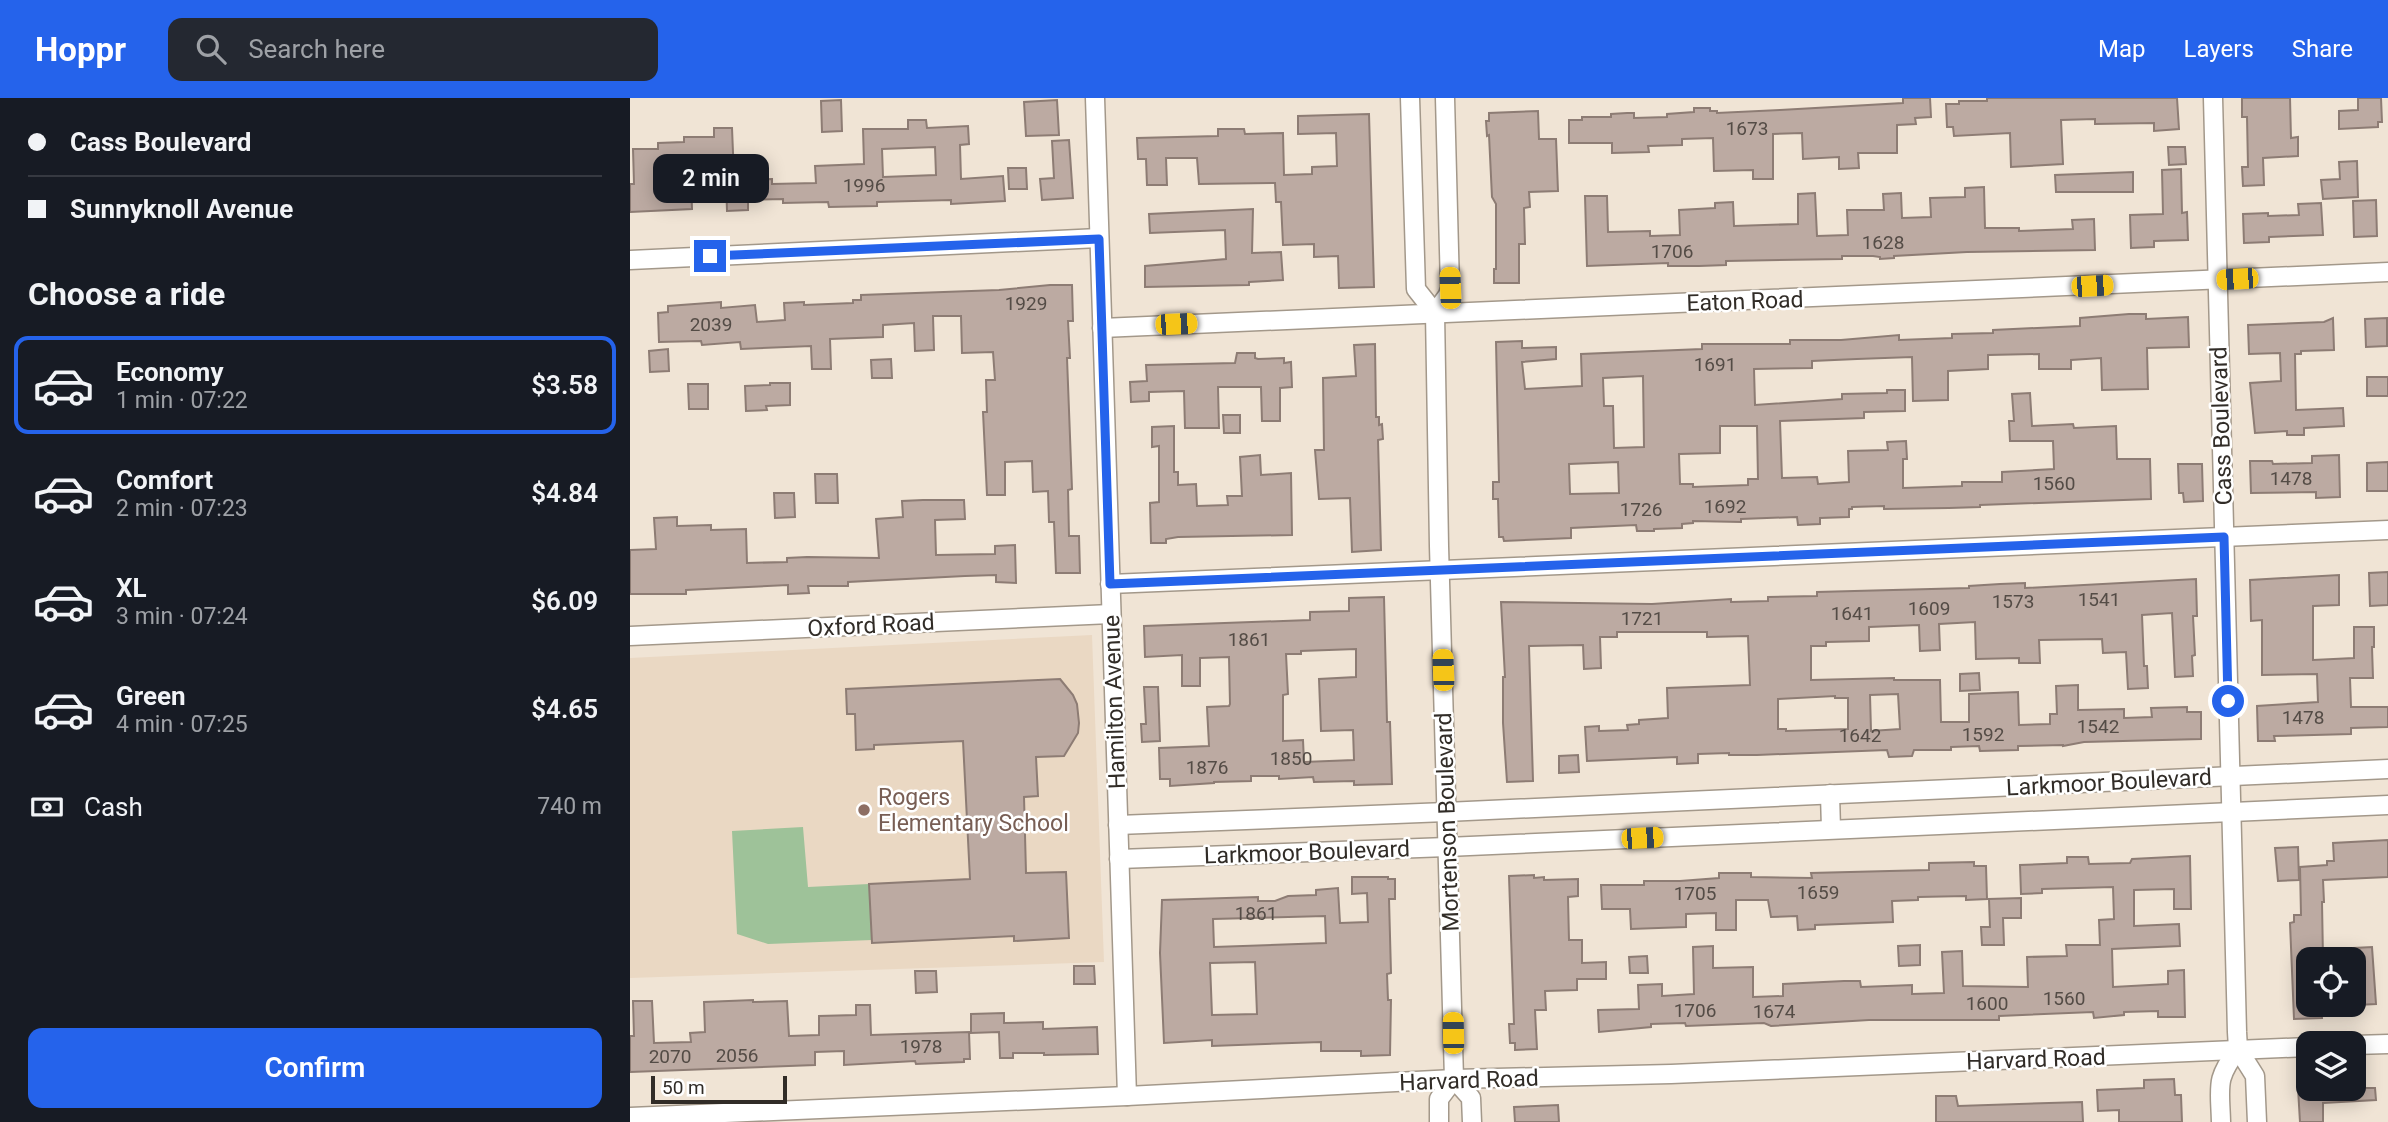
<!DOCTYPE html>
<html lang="en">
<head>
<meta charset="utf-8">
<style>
	body { margin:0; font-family:Roboto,sans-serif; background:#242831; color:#f1f3f6; height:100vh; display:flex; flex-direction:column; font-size:26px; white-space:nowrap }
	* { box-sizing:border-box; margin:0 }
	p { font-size:23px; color:#9ea1a6 }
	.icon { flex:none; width:38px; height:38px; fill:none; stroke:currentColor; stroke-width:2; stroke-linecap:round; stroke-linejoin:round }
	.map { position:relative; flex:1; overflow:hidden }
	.panel { display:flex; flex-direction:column; background:#171b24; width:630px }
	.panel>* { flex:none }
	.banner { display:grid; align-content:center; height:154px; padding:0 28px; background:#171b24 }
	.fabs { position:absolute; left:1666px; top:849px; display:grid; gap:14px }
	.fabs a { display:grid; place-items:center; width:70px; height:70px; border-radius:14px; background:#171b24; box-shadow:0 4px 18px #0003; font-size:35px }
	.scale { position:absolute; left:21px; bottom:18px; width:136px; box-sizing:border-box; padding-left:7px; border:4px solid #312c27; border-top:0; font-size:19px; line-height:24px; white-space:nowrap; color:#312c27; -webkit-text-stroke:5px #fff; paint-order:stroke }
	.end { position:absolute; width:32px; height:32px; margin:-16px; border:9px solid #2563eb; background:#fff; box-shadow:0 0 0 4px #fff }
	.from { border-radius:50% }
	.bubble { position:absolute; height:49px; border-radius:14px; background:#171b24; box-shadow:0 4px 18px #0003; font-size:23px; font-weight:600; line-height:49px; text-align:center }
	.car { position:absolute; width:21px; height:42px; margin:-21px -10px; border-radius:9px; box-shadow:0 0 5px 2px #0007; background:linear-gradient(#f5c518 24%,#345 0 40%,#f5c518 0 76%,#345 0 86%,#f5c518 0) }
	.banner b { display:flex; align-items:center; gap:24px; height:66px; font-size:26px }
	.banner b+b { border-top:2px solid #363941 }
	.banner i { width:18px; height:18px; background:#f1f3f6 }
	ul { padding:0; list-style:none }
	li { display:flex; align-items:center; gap:21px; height:98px; margin:0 14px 10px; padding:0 14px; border:4px solid transparent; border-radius:14px }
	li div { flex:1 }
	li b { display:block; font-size:26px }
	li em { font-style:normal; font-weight:600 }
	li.active { border-color:#2563eb }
	li>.icon { width:63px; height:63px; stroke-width:1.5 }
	h2 { padding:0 28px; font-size:32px; line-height:84px }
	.pay { display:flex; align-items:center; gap:18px; height:77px; padding:0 28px; font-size:26px }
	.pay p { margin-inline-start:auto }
	.primary-button { display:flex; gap:14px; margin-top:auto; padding:14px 28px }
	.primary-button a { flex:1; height:80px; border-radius:14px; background:#2563eb; color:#fff; font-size:28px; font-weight:600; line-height:80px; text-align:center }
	header { display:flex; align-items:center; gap:42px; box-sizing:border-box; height:98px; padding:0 35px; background:#2563eb; color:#fff }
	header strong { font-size:33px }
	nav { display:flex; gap:38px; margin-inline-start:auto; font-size:24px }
	.search { width:490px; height:63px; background:#242831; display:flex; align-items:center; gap:18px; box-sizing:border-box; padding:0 24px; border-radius:14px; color:#9ea1a6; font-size:26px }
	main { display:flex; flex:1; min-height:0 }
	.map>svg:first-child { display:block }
	.built { fill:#ead8c3 }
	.green { fill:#9ec299 }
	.building { fill:#bcaaa2; stroke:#8d7c74; stroke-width:2; fill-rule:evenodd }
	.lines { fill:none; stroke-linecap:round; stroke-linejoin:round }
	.minor-casing { stroke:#a3988a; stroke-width:21 }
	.minor { stroke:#fff; stroke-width:18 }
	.route { stroke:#2563eb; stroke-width:9 }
	.education-dot { fill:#8d6e63; stroke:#fff; stroke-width:2.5 }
	.labels { text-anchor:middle; stroke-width:5; stroke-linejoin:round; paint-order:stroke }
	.number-label { font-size:19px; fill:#544c46 }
	.street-label { font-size:23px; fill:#312c27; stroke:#fff }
	.education-label { font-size:23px; fill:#785e54; stroke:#fff; text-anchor:start }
</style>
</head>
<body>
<header>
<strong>Hoppr</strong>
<div class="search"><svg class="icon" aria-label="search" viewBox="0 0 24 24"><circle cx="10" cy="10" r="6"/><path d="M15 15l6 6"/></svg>Search here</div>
<nav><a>Map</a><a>Layers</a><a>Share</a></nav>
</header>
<main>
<section class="panel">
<div class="banner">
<b><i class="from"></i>Cass Boulevard</b>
<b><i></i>Sunnyknoll Avenue</b>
</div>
<h2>Choose a ride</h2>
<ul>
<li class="active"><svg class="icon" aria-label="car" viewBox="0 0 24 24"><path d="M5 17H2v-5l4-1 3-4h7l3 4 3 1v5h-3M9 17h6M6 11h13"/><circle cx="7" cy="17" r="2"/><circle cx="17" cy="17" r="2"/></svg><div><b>Economy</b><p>1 min · 07:22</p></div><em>$3.58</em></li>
<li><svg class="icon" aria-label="car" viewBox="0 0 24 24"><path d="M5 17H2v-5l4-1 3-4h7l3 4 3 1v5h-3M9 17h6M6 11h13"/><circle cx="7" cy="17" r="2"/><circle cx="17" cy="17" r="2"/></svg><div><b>Comfort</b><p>2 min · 07:23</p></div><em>$4.84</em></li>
<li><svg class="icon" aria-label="car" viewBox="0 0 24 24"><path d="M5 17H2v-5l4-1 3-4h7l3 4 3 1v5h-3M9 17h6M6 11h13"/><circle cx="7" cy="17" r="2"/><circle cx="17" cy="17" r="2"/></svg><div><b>XL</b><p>3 min · 07:24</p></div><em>$6.09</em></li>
<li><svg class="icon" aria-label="car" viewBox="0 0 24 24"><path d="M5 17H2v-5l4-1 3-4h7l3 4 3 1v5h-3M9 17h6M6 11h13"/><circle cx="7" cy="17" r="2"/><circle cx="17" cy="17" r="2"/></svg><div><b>Green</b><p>4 min · 07:25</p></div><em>$4.65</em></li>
</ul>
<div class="pay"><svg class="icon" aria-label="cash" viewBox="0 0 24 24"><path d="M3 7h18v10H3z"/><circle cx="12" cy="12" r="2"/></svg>Cash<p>740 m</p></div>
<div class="primary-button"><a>Confirm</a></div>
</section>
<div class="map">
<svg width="1758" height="1024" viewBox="0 0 1758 1024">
	<rect width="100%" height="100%" fill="#f0e4d5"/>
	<!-- built -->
	<path class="built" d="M462 537 474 864 0 880V560Z"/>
	<!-- green -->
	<path class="green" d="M173 729 178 789 239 786 242 842 138 846 107 836 102 733Z"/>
	<!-- building -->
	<g class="building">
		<path d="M1273 0H1300L1301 19 1285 20 1286 26 1267 27V55H1228L1229 70 1209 71V59L1173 61 1172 35 1143 36V81H1123V72L1084 73 1083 40 1052 41V47L1018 48 1019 54 982 55V45H939V22H952V19H981V16L997 15H1004V20L1037 19V16L1064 14V10H1080V13H1087V15L1150 12 1273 5Z"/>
		<path d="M1357 0H1547L1549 31 1524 33V25L1465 26V21L1431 22 1433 66 1381 69 1380 35 1324 38 1323 29H1317L1316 6H1329V3H1357Z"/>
		<path d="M1612 0H1660L1661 40 1668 39V58L1633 60 1634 87 1613 88 1612 69H1618L1617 19H1612Z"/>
		<path d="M1728 0H1751L1752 24H1748V29L1709 31V13L1728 12Z"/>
		<path d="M211 2 212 33 192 34 191 3Z"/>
		<path d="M427 2 429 37 396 38 394 4Z"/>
		<path d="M908 13 909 41H926L928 93 899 94 900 109 894 110 895 146H889V185H864V171H866V106L862 99 859 37 857 38 856 23H859V15Z"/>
		<path d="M739 16 744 189 709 190 708 158 684 159V146L653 147 651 104H646L645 85 569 86 567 60H536L537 87H517L516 61H508L507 40 588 38V31H614L615 36 653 35 654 77 682 76V69L707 68 706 35 668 36V18Z"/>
		<path d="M278 22H296L297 30 338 28 339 46 330 47 331 81 373 78 375 103 321 106V102L247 104V108L199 109 198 104 153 105V101L118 102V112L97 113 96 82 142 81V86L186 85 185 68 234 66 233 31H278ZM305 49 306 77 253 79 252 51Z"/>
		<path d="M84 30H102L104 79 61 80 62 111 0 114V86H4L3 51H28V45L54 44V39H84Z"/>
		<path d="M439 42 443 100 412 102 410 81 424 80 422 43Z"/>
		<path d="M1538 49H1555L1556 66 1539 67Z"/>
		<path d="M1727 63 1728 99 1693 101 1691 82 1710 81 1709 64Z"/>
		<path d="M378 70H396L397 91H379Z"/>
		<path d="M1551 71 1552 115 1557 114 1558 142 1524 143V149L1501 150 1500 117 1533 116 1532 72Z"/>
		<path d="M1503 74V94H1426L1425 77Z"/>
		<path d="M1354 89 1355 130H1389V133L1443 131 1442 122 1464 121 1465 152 1337 154 1264 158V160L1250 161V159L1243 158H1212V161L1096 163V167L1069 168H1038V165L957 168 955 98H977L978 134 1020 133V138L1050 137 1049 112 1085 110V105L1103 104 1104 128 1168 126V96L1185 95 1187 138 1218 137 1217 112H1254L1253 96 1271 95 1272 120 1301 119 1300 100 1335 99V90Z"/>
		<path d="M1746 102 1747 138 1724 139 1723 103Z"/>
		<path d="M1691 105 1693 137 1639 139V144L1614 145 1613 116 1638 115V118L1669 117 1668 106Z"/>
		<path d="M623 111 622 155 651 154 653 182 619 184V187L515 189V168L596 161 595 132 520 135 519 116Z"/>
		<path d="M420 187H442L443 223H438L440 260H437L442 391 438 392 439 438H449L450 475H426L424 424H419L418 393 403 394 402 363 375 364V397H357L353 314H357L356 282H365L363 254 332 255 331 218H303L304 252 285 253 284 225 253 227V239L200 241 201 271H182L181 248 111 251 110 244 72 247 71 243 29 244 28 215 38 214V208L91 204V210L125 207 127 224 155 222 154 205 174 204V207L223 205V202H231V197L369 192Z"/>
		<path d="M1499 216H1516V221L1558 219 1559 249 1517 250 1518 291 1472 292 1471 260 1441 262V271H1409V256L1358 257V271L1318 273V302L1283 303 1282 259 1227 261 1182 263V270L1124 271 1125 307 1212 301V296L1257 295V292H1275V313L1234 314V320L1150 323 1152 380 1187 379 1188 386 1219 384 1218 353 1258 352 1257 344 1276 343 1277 361H1273V390L1332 388V384H1372V374L1424 371 1423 343H1380L1379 323H1384L1382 296 1400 295 1402 328 1443 326 1444 330 1486 328 1487 361H1520L1521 401 1350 407V409L1319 410 1254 411V408L1222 409V411H1219V419L1190 420V426L1168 427 1167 419 1111 421V424L1063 423V425L1052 426V430L1024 431V433H1007L1006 427 941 430V440L874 443 873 439H869L868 401H863V384H869L866 244 892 243V250L926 249V261L892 264 895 291 952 288 951 256 1072 251V246H1160V242H1211L1269 237V242L1322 240V236L1363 235V232L1450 228V220ZM1013 278 1014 349 984 350 983 308H974L973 280ZM1090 328H1127L1128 381H1118V387L1063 389V386H1050L1049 356 1090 355ZM988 364 989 395 940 396 939 366Z"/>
		<path d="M1703 220 1704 252 1671 253V256H1665L1666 312 1713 310 1714 328 1674 330V337H1657V333L1625 335 1620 285 1651 283 1650 255 1619 256 1618 227 1694 224Z"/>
		<path d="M1757 220V248L1736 249 1735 221Z"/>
		<path d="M745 246 746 319H749V327L752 326 753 341 748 342 751 452 722 454 720 400 689 401 685 352H694L693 280 726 278 724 247Z"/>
		<path d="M38 251 39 273 20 274 19 253Z"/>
		<path d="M607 255H625V260L628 261 654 260V265L661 264 662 289 650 290V323H632L631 289H588L589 330H555L554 293 519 294V303L501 304 500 284 517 283 516 267 605 265Z"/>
		<path d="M261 261 262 280H242L241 262Z"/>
		<rect x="1737" y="279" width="21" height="19"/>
		<path d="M140 285H160V307L136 308 137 312 116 313 115 288 140 287Z"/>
		<path d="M58 286H78V311H59Z"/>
		<path d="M593 317H610V335H594Z"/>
		<path d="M544 328V374H548V387L566 386 567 408 598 407 597 398H612L610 359 630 357 631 377 661 375 662 437 548 439 536 441V445H521L520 405 529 404V348L522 349V329Z"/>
		<path d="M1709 357 1710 399 1686 400V394L1621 395 1620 363H1642L1643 366 1682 365V358Z"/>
		<path d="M1758 364V393H1737V365Z"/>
		<path d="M1548 366H1572L1573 403 1554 404 1553 395H1549Z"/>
		<path d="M185 376H207L208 405H186Z"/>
		<path d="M144 395H164L165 419 145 420Z"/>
		<path d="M293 402H334L335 421 305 422 306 457 365 456V448L385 447 386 485 366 484V477L335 478 218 484V488H178L179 495 158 496V487L56 492V496H0V452L26 451 24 420 47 419V428L81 427V432L116 431 117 465 157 464V460L177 459 249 460 246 421 273 419 272 403Z"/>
		<path d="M1758 474V507L1740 508 1739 475Z"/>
		<path d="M1709 477V507L1683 508V562L1724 560V529H1744V549H1742L1743 580H1720L1721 609H1758V629L1721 630V636L1644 638 1645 643H1628L1627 608 1688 604 1687 576 1632 577V522L1621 523 1620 482Z"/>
		<path d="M1566 481 1567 518H1563L1565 557 1562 558 1563 578 1545 579 1542 515 1512 517 1514 568H1517L1518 590 1498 591 1496 554 1473 555 1472 541 1409 542 1410 565H1389V560L1346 561 1345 524 1309 526 1310 552 1290 553 1289 527 1239 529V543L1196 544V548H1181V582L1264 580V582H1310L1311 624H1339V596L1388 594 1389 627 1420 626V616H1427L1426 588 1448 587V612L1494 611V620L1522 619 1521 610 1557 609V614H1571V641L1454 644 1433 648V647L1388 648V652L1350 653 1349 648 1321 649V652H1284L1282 658 1259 659 1257 652 1127 657H1099V655L1068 656V665L1047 666V659L957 663 955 629 969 628V633L998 632 997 627 1009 626V622L1038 620 1037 590 1120 587 1118 538 1077 539V534H987V539H970L971 570 954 571 953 547 899 548 903 683 877 684 873 625V579H875L871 504 1022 506 1101 501V504L1138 503V499L1187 498V494L1339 490V488L1370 486 1395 485V490ZM1268 596 1270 631 1241 633 1240 597ZM1205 598V600H1218V631L1156 633V631H1148V601Z"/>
		<path d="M754 499 757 624H760L762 686 724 687V683L684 684 683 679 649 681V678H621V683L584 684V685L540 688V681H530L529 650 579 648 577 609 599 608 600 606 599 559 570 560V588H552V557L515 559 514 528 680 522V514L719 513V500ZM726 551V579L689 581 691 633 723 632 724 662 674 664 673 642 653 643V597L658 596 656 556H671V553Z"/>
		<path d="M1349 575 1350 592 1330 593V576Z"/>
		<path d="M430 581 443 597 447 606 449 625 448 635 434 658 406 659 408 698 394 699 396 775 436 774 439 840 384 843V838L242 845 239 786 340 781 333 643 244 647V651L226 652 225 616H217L216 591Z"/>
		<path d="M514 589H528L530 643 512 644 511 626H516Z"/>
		<path d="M948 657 949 674 929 675V658Z"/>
		<path d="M1758 742V779L1693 782 1694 804H1692L1693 861H1678V906H1691L1692 920 1664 921 1660 825 1664 824V817H1671L1670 769 1697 767V763H1704L1703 745Z"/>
		<path d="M1668 749 1669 782 1648 783 1645 750Z"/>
		<path d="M1560 758 1561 811H1544V791L1504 792V828L1549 826 1550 848 1482 851 1483 889 1538 886V873L1554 872 1555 919H1528V913L1494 914V917L1464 920 1463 914 1369 918V922H1239L1141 928 1134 925 1056 928 1055 925 1021 926V929L969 934 968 912 1009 911 1008 887 1032 886V898L1064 896 1063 849 1083 848V870L1123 869V899L1153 898V886L1214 883H1230L1231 889 1282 887V896L1314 895 1312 854 1332 853 1333 888 1398 889 1397 859 1437 858 1436 847H1470L1469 822 1484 821 1483 789 1412 791V795L1391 796 1390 767 1437 765V759H1458L1459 766 1500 765 1502 761Z"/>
		<path d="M1344 764V768H1356L1357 801 1336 802V798L1288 799V802L1262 803 1263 824 1185 827V831L1168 832 1167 818 1141 819 1138 802H1106V832H1086V815L1056 816V829L1001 831 1000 811H972L971 787H1014V783H1050L1089 780V775H1121V779L1182 780 1181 775 1299 772V765Z"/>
		<path d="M904 777V780L914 779V782L948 781V798L938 799 939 842H952V865L976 864V881H947V892L915 893 916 912H905L907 951 885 952V945H880L879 926H884L879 778Z"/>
		<path d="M722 779H758V781H765V801H759L761 875 757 876 758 902H761L760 957 731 958V953H691V944L582 948V942L534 945 530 855 532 802 628 799V803H645L658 798 686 797V792L708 790 710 825 738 824 737 795 722 796ZM695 818 696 845 584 849 583 821ZM625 864 627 916 582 917 580 865Z"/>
		<path d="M1391 800V820H1373L1374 847H1352L1351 829H1360L1359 801Z"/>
		<path d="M1290 847V867L1269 868 1268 848Z"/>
		<path d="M1742 849 1746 906 1727 907 1724 850Z"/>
		<path d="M1017 858 1018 875H1000L999 859Z"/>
		<path d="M444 868H464L465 886H444Z"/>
		<path d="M285 873H306L307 894 286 895Z"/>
		<path d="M123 902V904L157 903 159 938 189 937V918L226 917V907H240L241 937 339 934 340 961H334V964L286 966 285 963 214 967V953L185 954V967L0 974V938H4L3 903H22L24 945 61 944 60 935 75 934 74 904Z"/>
		<path d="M374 915V925L413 924V931L467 929 468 956 414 957V955H383V960H370L369 934 341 935V916Z"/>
		<path d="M1544 981 1545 997H1551L1552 1024H1489V1012L1468 1013 1467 992 1514 990V982Z"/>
		<path d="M1668 990H1745L1746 1002 1693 1005V1024H1670Z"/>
		<path d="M1306 998H1326L1328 1008 1452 1004 1453 1024H1306Z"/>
		<path d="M928 1007 929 1024H885L884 1009Z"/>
	</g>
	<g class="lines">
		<!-- minor casing -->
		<g class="minor-casing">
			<g id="minor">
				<path d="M465 0 497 998"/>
				<path d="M780 0 786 191 805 215"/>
				<path d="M815 0 820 190 818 197 805 215 809 448 824 981 841 1000 842 1024"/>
				<path d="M1583 0 1607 934 1608 951 1625 978 1627 1024"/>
				<path d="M0 162 469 140"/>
				<path d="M472 230 1758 174"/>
				<path d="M480 486 1758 432"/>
				<path d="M0 538 481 516"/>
				<path d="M1200 696 1201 731"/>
				<path d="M488 727 816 714 1758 671"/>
				<path d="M489 761 817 749 1758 707"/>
				<path d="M1724 947 1758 946"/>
				<path d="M0 1019 497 998 824 981 1041 976 1678 949"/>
				<path d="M809 1024V1001L824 981"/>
				<path d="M1591 1024C1590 987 1585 982 1608 951"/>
			</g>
		</g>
		<!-- minor -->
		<use href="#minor" class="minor"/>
	</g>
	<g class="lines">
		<!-- route -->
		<path class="route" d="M80 158 469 141 480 486 1594 439 1598 603"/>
	</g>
	<!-- markers -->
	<circle class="education-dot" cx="234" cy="712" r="7"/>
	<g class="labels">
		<!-- number labels -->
		<g class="number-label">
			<text x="1117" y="37">1673</text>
			<text x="234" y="94">1996</text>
			<text x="1253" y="151">1628</text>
			<text x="1042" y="160">1706</text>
			<text x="396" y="212">1929</text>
			<text x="81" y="233">2039</text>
			<text x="1085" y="273">1691</text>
			<text x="1661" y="387">1478</text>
			<text x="1424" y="392">1560</text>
			<text x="1095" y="415">1692</text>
			<text x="1011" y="418">1726</text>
			<text x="1469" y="508">1541</text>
			<text x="1383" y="510">1573</text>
			<text x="1299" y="517">1609</text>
			<text x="1222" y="522">1641</text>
			<text x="1012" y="527">1721</text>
			<text x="619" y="548">1861</text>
			<text x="1673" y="626">1478</text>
			<text x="1468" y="635">1542</text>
			<text x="1353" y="643">1592</text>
			<text x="1230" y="644">1642</text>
			<text x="661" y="667">1850</text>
			<text x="577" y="676">1876</text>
			<text x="1188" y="801">1659</text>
			<text x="1065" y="802">1705</text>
			<text x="626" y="822">1861</text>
			<text x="1434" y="907">1560</text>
			<text x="1357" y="912">1600</text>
			<text x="1065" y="919">1706</text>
			<text x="1144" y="920">1674</text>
			<text x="291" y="955">1978</text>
			<text x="107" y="964">2056</text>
			<text x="40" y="965">2070</text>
		</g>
		<!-- street labels -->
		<g class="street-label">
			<text transform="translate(1115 203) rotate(-2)" y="8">Eaton Road</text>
			<text transform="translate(1591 328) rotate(-92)" y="8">Cass Boulevard</text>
			<text transform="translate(241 527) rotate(-3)" y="8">Oxford Road</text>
			<text transform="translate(484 604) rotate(-92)" y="8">Hamilton Avenue</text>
			<text transform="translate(1479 684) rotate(-3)" y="8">Larkmoor Boulevard</text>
			<text transform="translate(817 724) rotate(-92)" y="8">Mortenson Boulevard</text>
			<text transform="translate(677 754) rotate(-2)" y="8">Larkmoor Boulevard</text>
			<text transform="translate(1406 961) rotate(-2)" y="8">Harvard Road</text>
			<text transform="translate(839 982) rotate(-2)" y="8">Harvard Road</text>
		</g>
		<!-- education labels -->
		<g class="education-label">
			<text x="248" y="707">Rogers<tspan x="248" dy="26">Elementary School</tspan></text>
		</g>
	</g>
</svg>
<div class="fabs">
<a><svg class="icon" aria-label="locate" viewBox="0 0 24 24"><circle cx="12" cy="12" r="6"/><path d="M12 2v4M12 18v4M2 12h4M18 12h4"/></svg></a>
<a><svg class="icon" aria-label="layers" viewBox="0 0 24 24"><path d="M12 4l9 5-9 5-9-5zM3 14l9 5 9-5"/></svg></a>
</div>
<div class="scale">50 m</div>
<i class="end from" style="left:1598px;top:603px"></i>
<i class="end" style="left:80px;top:158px"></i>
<div class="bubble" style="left:23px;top:56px;width:116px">2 min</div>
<i class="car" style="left:1607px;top:181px;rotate:267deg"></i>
<i class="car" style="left:1462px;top:188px;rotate:87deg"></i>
<i class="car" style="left:820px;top:190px;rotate:358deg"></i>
<i class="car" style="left:546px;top:226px;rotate:88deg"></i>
<i class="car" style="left:813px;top:572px;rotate:358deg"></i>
<i class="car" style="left:1012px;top:740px;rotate:87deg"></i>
<i class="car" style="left:823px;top:935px;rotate:359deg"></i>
</div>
</main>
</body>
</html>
